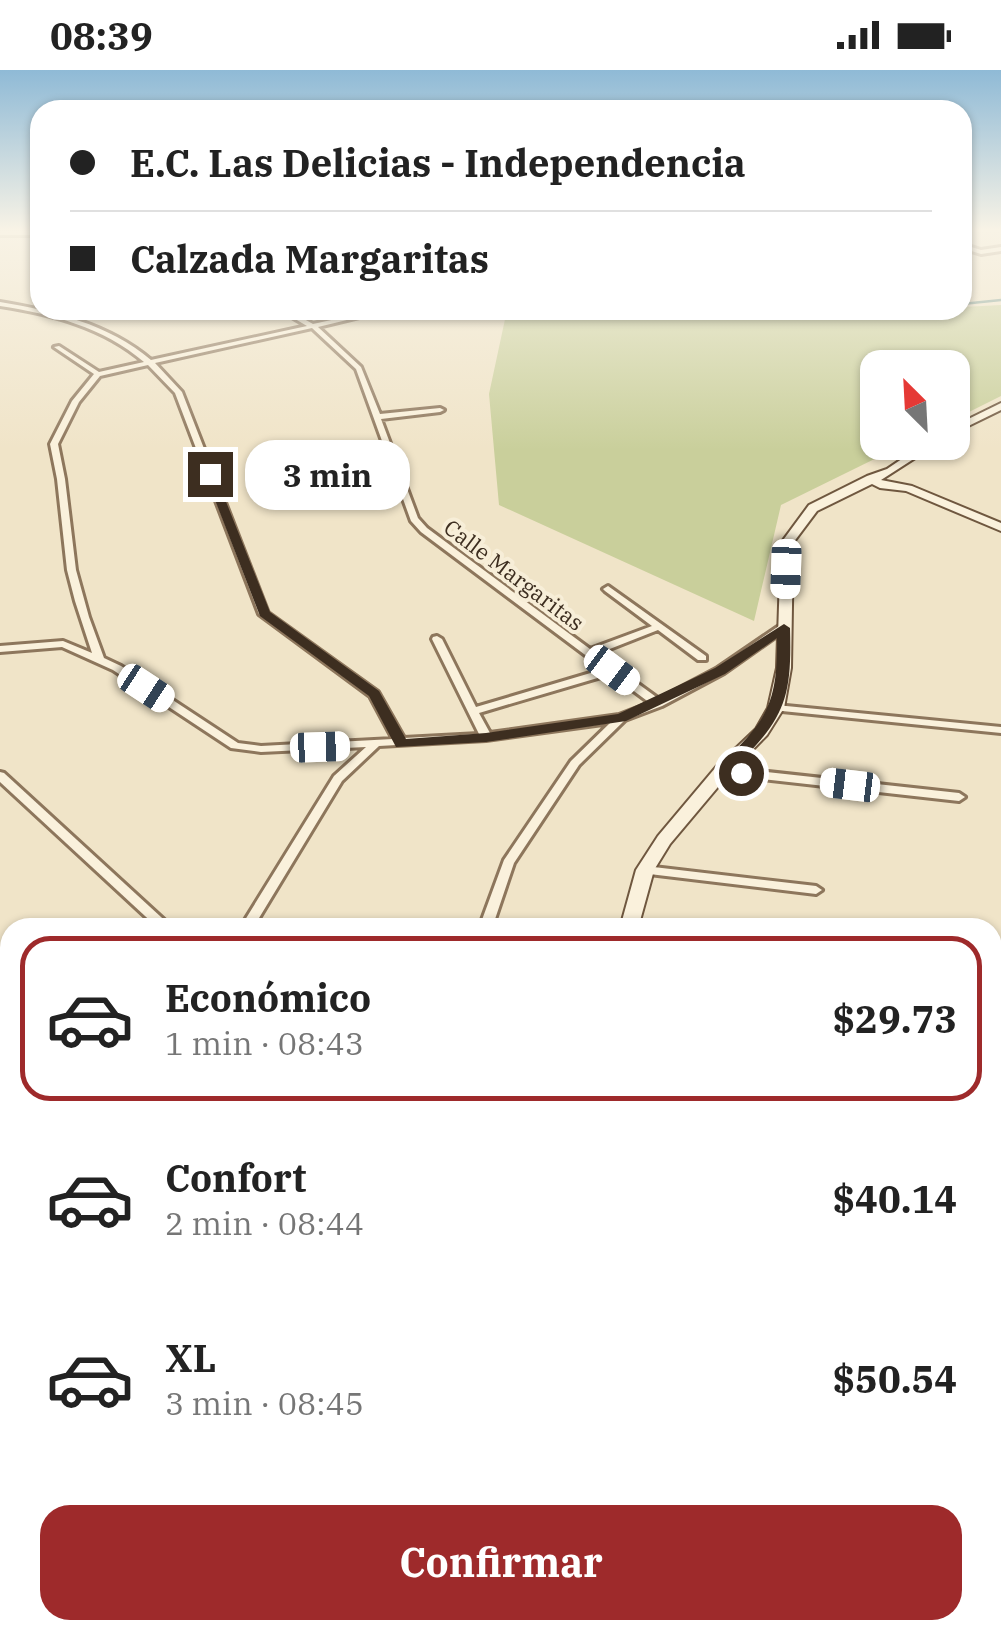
<!DOCTYPE html>
<html lang="es">
<head>
<meta charset="utf-8">
<style>
	body { margin:0; font-family:"IBM Plex Serif",serif; background:#f6f6f6; color:#222; height:100vh; display:flex; flex-direction:column; font-size:38px; white-space:nowrap }
	* { box-sizing:border-box; margin:0 }
	p { font-size:32px; color:#767676 }
	.icon { flex:none; width:55px; height:55px; fill:none; stroke:currentColor; stroke-width:2; stroke-linecap:round; stroke-linejoin:round }
	.map { position:relative; flex:1; overflow:hidden }
	.drawer { position:absolute; left:0px; top:848px; width:1002px; height:722px; display:flex; flex-direction:column; background:#fff; border-radius:30px 30px 0 0; box-shadow:0 2px 8px #0004 }
	.drawer>* { flex:none }
	.hud { position:absolute; left:30px; top:30px; width:942px; height:220px; border-radius:30px; box-shadow:0 2px 8px #0004; display:grid; align-content:center; height:220px; padding:0 40px; background:#fff }
	.needle { width:65px; rotate:336deg }
	.fabs { position:absolute; left:860px; top:280px; display:grid; gap:20px }
	.fabs a { display:grid; place-items:center; width:110px; height:110px; border-radius:20px; background:#fff; box-shadow:0 2px 8px #0004; font-size:50px }
	.end { position:absolute; width:45px; height:45px; margin:-22px; border:12px solid #3d2e20; background:#fff; box-shadow:0 0 0 5px #fff }
	.from { border-radius:50% }
	.bubble { position:absolute; height:70px; border-radius:30px; background:#fff; box-shadow:0 2px 8px #0004; font-size:32px; font-weight:700; line-height:70px; text-align:center }
	.car { position:absolute; width:30px; height:60px; margin:-30px -15px; border-radius:12px; box-shadow:0 0 8px 2px #0007; background:linear-gradient(#fff 24%,#345 0 40%,#fff 0 76%,#345 0 86%,#fff 0) }
	.hud b { display:flex; align-items:center; gap:35px; height:95px; font-size:38px }
	.hud b+b { border-top:2px solid #e0e0e0 }
	.hud i { width:25px; height:25px; background:#222 }
	ul { padding:18px 0 0; list-style:none }
	li { display:flex; align-items:center; gap:30px; height:165px; margin:0 20px 15px; padding:0 20px; border:5px solid transparent; border-radius:30px }
	li div { flex:1 }
	li b { display:block; font-size:38px }
	li em { font-style:normal; font-weight:700 }
	li.selected { border-color:#9e2a2b }
	li>.icon { width:90px; height:90px; stroke-width:1.5 }
	.action { display:flex; gap:20px; margin-top:auto; padding:20px 40px }
	.action a { flex:1; height:115px; border-radius:30px; background:#9e2a2b; color:#fff; font-size:40px; font-weight:700; line-height:115px; text-align:center }
	.status { display:flex; justify-content:space-between; align-items:center; height:70px; padding:0 50px; background:#fff; direction:ltr }
	.status svg { height:28px; fill:currentColor }
	.map>svg:first-child { display:block }
	.green { fill:#c9cf9b }
	.lines { fill:none; stroke-linecap:round; stroke-linejoin:round }
	.stream { stroke:#6f938a; stroke-width:2.5 }
	.street-casing { stroke:#8d765c; stroke-width:6 }
	.secondary-casing { stroke:#6f573f; stroke-width:4 }
	.street { fill:#faf1dc; fill-rule:evenodd }
	.secondary { fill:#faf1dc; fill-rule:evenodd }
	.route { fill:#3d2e20 }
	.labels { text-anchor:middle; stroke-width:8; stroke-linejoin:round; paint-order:stroke }
	.far-street-label { font-size:22px; fill:#3d2e20; stroke:#f7eed8 }
</style>
</head>
<body>
<div class="status"><b>08:39</b><svg viewBox="0 0 49 12"><path d="M0 12V9h3v3zM5 12V6h3v6zM10 12V3h3v9zM15 12V0h3v12zM26 1h20v11H26zM47 4h2v5h-2z"/></svg></div>
<div class="map">
<svg width="1001" height="1569" viewBox="0 0 1001 1569">
	<rect width="100%" height="100%" fill="#f0e4c8"/>
	<!-- green -->
	<path class="green" d="M1001 235V326L953 350 952 298H878V372L907 373 781 435 754 551 499 435 489 324 507 240H720L800 247 962 240 963 237Z"/>
	<g class="lines">
		<!-- stream -->
		<g class="stream">
			<path d="M0 166 20 165"/>
			<path d="M962 234 1001 230"/>
			<path d="M793 240H806"/>
		</g>
		<!-- street casing -->
		<g class="street-casing">
			<g id="street">
				<rect x="0" y="161" width="40" height="4"/>
				<path d="M962 174 981 180 1001 177V181L981 184 962 178Z"/>
				<path d="M0 232C53 241 109 254 151 290L307 256 280 240H288L313 254 377 240H388L318 257 361 297 380 344 440 338 444 340 440 342 381 349 418 448 427 458 590 579 652 556 605 521 603 519 608 516 706 586V590H698L658 560 597 584 659 629 716 599 779 556 783 555 788 558 724 603 662 636 625 650 579 695 514 793 492 858H479L504 790 571 691 610 653 486 670 379 676 342 711 253 858H240L334 706 366 677 261 682 231 678 113 600 62 577 0 582V576L63 571 92 583 75 531 67 500 57 409 50 374 72 331 94 304 54 277 59 276 99 302 144 292C103 257 52 244 0 236ZM312 258 356 299 411 451 421 462 604 599 476 637 442 569 437 566 433 567 432 569 479 664 404 668 378 622 268 543 182 322 155 293ZM148 295 175 323 259 544 370 626 393 669 261 676 238 673 121 596 104 588 89 547 76 500 65 409 58 374 79 332 100 306ZM611 604 650 633 619 645 490 663 479 643Z"/>
				<path d="M776 635 1001 657V663L772 640 771 638Z"/>
				<path d="M722 697 959 723 965 727 959 731 718 704 716 701Z"/>
				<path d="M0 702 4 703 173 858H158L0 712Z"/>
				<path d="M645 796 816 816 822 820 816 824 641 803 639 800Z"/>
				<path d="M992 1010 1001 1011V1023L992 1022Z"/>
				<path d="M992 1213 1001 1216V1233L992 1230Z"/>
				<path d="M992 1239 1001 1242V1260L992 1256Z"/>
				<rect x="757" y="1560" width="22" height="9"/>
				<rect x="919" y="1560" width="22" height="9"/>
			</g>
		</g>
		<!-- secondary casing -->
		<g class="secondary-casing">
			<g id="secondary">
				<path d="M1001 333V340L952 364V357Z"/>
				<path d="M927 372H940L881 410 912 416 1001 453V461L906 421 880 418 872 414 817 441 793 473 791 598 784 638 767 665 728 705 670 774 654 800 638 858H620L636 800 658 766 716 697 756 659 768 638 777 598 781 473 809 435 867 406 887 399Z"/>
				<path d="M410 1560H441L437 1569H406Z"/>
			</g>
		</g>
		<!-- street -->
		<use href="#street" class="street"/>
		<!-- secondary -->
		<use href="#secondary" class="secondary"/>
	</g>
	<!-- sky -->
	<linearGradient id="sky" x2="0" y2="1"><stop stop-color="#8fbad6"/><stop offset="0.42" stop-color="#f8f3e6"/><stop offset="1" stop-color="#f8f3e6" stop-opacity="0"/></linearGradient>
	<rect width="1001" height="380" fill="url(#sky)"/>
	<!-- route -->
	<path class="route" d="M210 401 215 404 270 542 379 621 406 669 486 663 618 644 715 598 784 554 790 558C792 629 785 648 734 698L747 700V706L717 704V698C765 652 778 637 777 568L725 604 626 651 486 672 396 677 369 626 260 546 205 404Z"/>
	<g class="labels">
		<!-- far-street labels -->
		<g class="far-street-label">
			<text transform="translate(514 505) rotate(37)" y="8">Calle Margaritas</text>
		</g>
	</g>
</svg>
<div class="fabs">
<a><svg class="needle" viewBox="-14 -14 28 28"><path d="M0-13l5 13h-10z" fill="#e53935"/><path d="M0 13l5-13h-10z" fill="#767676"/></svg></a>
</div>
<i class="end from" style="left:741px;top:703px"></i>
<i class="end" style="left:210px;top:404px"></i>
<div class="bubble" style="left:245px;top:370px;width:165px">3 min</div>
<i class="car" style="left:786px;top:499px;rotate:182deg"></i>
<i class="car" style="left:612px;top:600px;rotate:127deg"></i>
<i class="car" style="left:146px;top:618px;rotate:123deg"></i>
<i class="car" style="left:320px;top:677px;rotate:88deg"></i>
<i class="car" style="left:850px;top:715px;rotate:277deg"></i>
<div class="hud">
<b><i class="from"></i>E.C. Las Delicias - Independencia</b>
<b><i></i>Calzada Margaritas</b>
</div>
<section class="drawer">
<ul>
<li class="selected"><svg class="icon" aria-label="car" viewBox="0 0 24 24"><path d="M5 17H2v-5l4-1 3-4h7l3 4 3 1v5h-3M9 17h6M6 11h13"/><circle cx="7" cy="17" r="2"/><circle cx="17" cy="17" r="2"/></svg><div><b>Económico</b><p>1 min · 08:43</p></div><em>$29.73</em></li>
<li><svg class="icon" aria-label="car" viewBox="0 0 24 24"><path d="M5 17H2v-5l4-1 3-4h7l3 4 3 1v5h-3M9 17h6M6 11h13"/><circle cx="7" cy="17" r="2"/><circle cx="17" cy="17" r="2"/></svg><div><b>Confort</b><p>2 min · 08:44</p></div><em>$40.14</em></li>
<li><svg class="icon" aria-label="car" viewBox="0 0 24 24"><path d="M5 17H2v-5l4-1 3-4h7l3 4 3 1v5h-3M9 17h6M6 11h13"/><circle cx="7" cy="17" r="2"/><circle cx="17" cy="17" r="2"/></svg><div><b>XL</b><p>3 min · 08:45</p></div><em>$50.54</em></li>
</ul>
<div class="action"><a>Confirmar</a></div>
</section>
</div>
</body>
</html>
